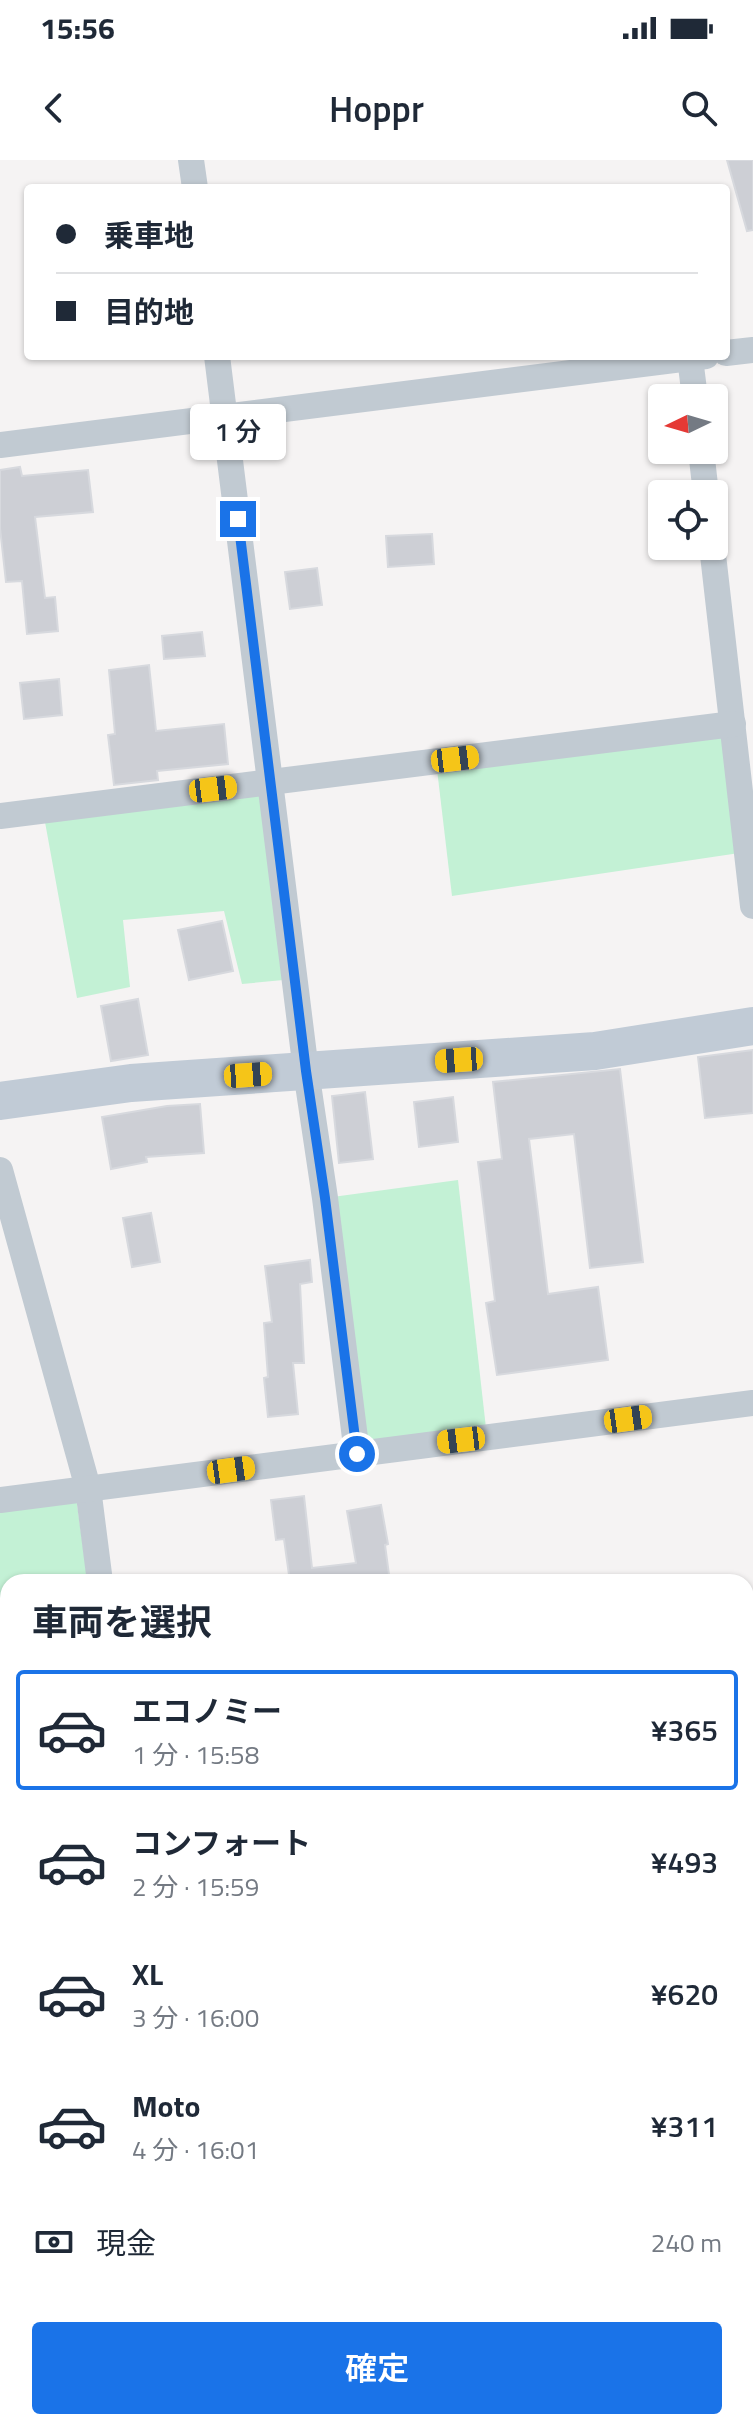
<!DOCTYPE html>
<html lang="ja">
<head>
<meta charset="utf-8">
<style>
	body { margin:0; font-family:"Titillium Web","Noto Sans JP",sans-serif; background:#f6f6f7; color:#1f2937; height:100vh; display:flex; flex-direction:column; font-size:30px; white-space:nowrap }
	* { box-sizing:border-box; margin:0 }
	p { font-size:26px; color:#747a83 }
	.icon { flex:none; width:44px; height:44px; fill:none; stroke:currentColor; stroke-width:2; stroke-linecap:round; stroke-linejoin:round }
	.map { position:relative; flex:1; overflow:hidden }
	.details { position:absolute; left:0px; top:1414px; width:754px; height:856px; display:flex; flex-direction:column; background:#fff; border-radius:24px 24px 0 0; box-shadow:0 2px 6px #0004 }
	.details>* { flex:none }
	.guide { position:absolute; left:24px; top:24px; width:706px; height:176px; border-radius:8px; box-shadow:0 2px 6px #0004; display:grid; align-content:center; height:176px; padding:0 32px; background:#fff }
	.needle { width:52px; rotate:265deg }
	.controls { position:absolute; left:648px; top:224px; display:grid; gap:16px }
	.controls a { display:grid; place-items:center; width:80px; height:80px; border-radius:8px; background:#fff; box-shadow:0 2px 6px #0004; font-size:40px }
	.end { position:absolute; width:36px; height:36px; margin:-18px; border:10px solid #1a73e8; background:#fff; box-shadow:0 0 0 4px #fff }
	.from { border-radius:50% }
	.bubble { position:absolute; height:56px; border-radius:8px; background:#fff; box-shadow:0 2px 6px #0004; font-size:26px; font-weight:600; line-height:56px; text-align:center }
	.car { position:absolute; width:24px; height:48px; margin:-24px -12px; border-radius:10px; box-shadow:0 0 6px 2px #0007; background:linear-gradient(#f5c518 24%,#345 0 40%,#f5c518 0 76%,#345 0 86%,#f5c518 0) }
	.guide b { display:flex; align-items:center; gap:28px; height:76px; font-size:30px }
	.guide b+b { border-top:2px solid #e0e1e3 }
	.guide i { width:20px; height:20px; background:#1f2937 }
	ul { padding:0; list-style:none }
	li { display:flex; align-items:center; gap:24px; height:120px; margin:0 16px 12px; padding:0 16px; border:4px solid transparent; border-radius:8px }
	li div { flex:1 }
	li b { display:block; font-size:30px }
	li em { font-style:normal; font-weight:600 }
	li.selected { border-color:#1a73e8 }
	li>.icon { width:72px; height:72px; stroke-width:1.5 }
	h2 { padding:0 32px; font-size:36px; line-height:96px }
	.pay { display:flex; align-items:center; gap:20px; height:88px; padding:0 32px; font-size:30px }
	.pay p { margin-inline-start:auto }
	.cta { display:flex; gap:16px; margin-top:auto; padding:16px 32px }
	.cta a { flex:1; height:92px; border-radius:8px; background:#1a73e8; color:#fff; font-size:32px; font-weight:600; line-height:92px; text-align:center }
	.status { display:flex; justify-content:space-between; align-items:center; height:56px; padding:0 40px; background:#fff; direction:ltr }
	.status svg { height:22px; fill:currentColor }
	header { display:flex; justify-content:space-between; align-items:center; height:104px; padding:0 32px; background:#fff; font-size:36px; font-weight:600 }
	.map>svg:first-child { display:block }
	.green { fill:#c3f1d5 }
	.building { fill:#cdcfd5; stroke:#d7d9de; stroke-width:2 }
	.lines { fill:none; stroke-linecap:round; stroke-linejoin:round }
	.street { stroke:#c1cad2; stroke-width:26 }
	.secondary { stroke:#c1cbd6; stroke-width:38 }
	.route { stroke:#1a73e8; stroke-width:10 }
</style>
</head>
<body>
<div class="status"><b>15:56</b><svg viewBox="0 0 49 12"><path d="M0 12V9h3v3zM5 12V6h3v6zM10 12V3h3v9zM15 12V0h3v12zM26 1h20v11H26zM47 4h2v5h-2z"/></svg></div>
<header><svg class="icon" aria-label="back" viewBox="0 0 24 24"><path d="M15 5l-7 7 7 7"/></svg>Hoppr<svg class="icon" aria-label="search" viewBox="0 0 24 24"><circle cx="10" cy="10" r="6"/><path d="M15 15l6 6"/></svg></header>
<div class="map">
<svg width="753" height="2270" viewBox="0 0 753 2270">
	<rect width="100%" height="100%" fill="#f5f3f3"/>
	<!-- green -->
	<g class="green">
		<path d="M733 564 746 692 452 736 436 601Z"/>
		<path d="M270 622 294 819 242 824 224 751 123 760 130 827 77 838 43 651Z"/>
		<path d="M458 1020 487 1277 356 1286 325 1038Z"/>
		<path d="M75 1330 88 1422H8V1655L0 1662V1349Z"/>
		<path d="M753 2138V2270H528L531 2262H746V2139Z"/>
		<path d="M0 2217 8 2223V2262H60L69 2270H0Z"/>
	</g>
	<!-- building -->
	<g class="building">
		<path d="M727 0H753V70L747 71Z"/>
		<path d="M20 307 22 316 88 310 93 352 35 357 45 438 55 437 58 471 27 474 22 421 6 422 0 368V310Z"/>
		<path d="M432 374 434 404 388 407 386 376Z"/>
		<path d="M317 408 322 445 290 449 285 412Z"/>
		<path d="M202 472 205 496 164 499 162 476Z"/>
		<path d="M149 505 156 571 224 564 228 604 157 611 158 620 114 625 108 575 115 574 109 510Z"/>
		<path d="M59 519 62 555 24 559 20 523Z"/>
		<path d="M222 761 233 811 189 820 178 770Z"/>
		<path d="M138 839 148 895 111 901 101 846Z"/>
		<path d="M753 890V953L705 958 698 897Z"/>
		<path d="M620 909 643 1102 590 1108 574 974 529 979 548 1134 598 1127 608 1200 497 1215 486 1143 495 1141 478 1002 502 999 493 922Z"/>
		<path d="M365 932 373 999 339 1003 332 936Z"/>
		<path d="M453 937 458 982 419 987 414 942Z"/>
		<path d="M200 944 204 993 146 997 147 1002 111 1009 102 957 167 946Z"/>
		<path d="M151 1053 160 1102 132 1107 123 1058Z"/>
		<path d="M310 1100 312 1122 300 1124 304 1203H293L298 1254 268 1257 264 1218 268 1217 264 1163 272 1162 265 1106Z"/>
		<path d="M304 1336 312 1408 356 1403 347 1351 381 1345 388 1384 385 1385 390 1422H290L284 1379 276 1380 271 1340Z"/>
	</g>
	<g class="lines">
		<!-- street -->
		<g class="street">
			<path d="M191 0 195 28"/>
			<path d="M726 193 753 190"/>
			<path d="M217 196 306 911 325 1038 357 1294"/>
			<path d="M690 198 695 238"/>
			<path d="M0 285 706 196"/>
			<path d="M701 290 706 334"/>
			<path d="M712 386 753 746"/>
			<path d="M0 656 733 564"/>
			<path d="M0 1010 88 1328 100 1422"/>
			<path d="M0 1340 753 1243"/>
			<path d="M746 1715H753"/>
			<path d="M0 2169 8 2175"/>
			<path d="M0 2213 8 2217"/>
			<path d="M60 2262 69 2270"/>
			<path d="M120 2262 130 2270"/>
		</g>
		<!-- secondary -->
		<g class="secondary">
			<path d="M0 941 131 923 595 891 753 866"/>
			<path d="M0 1801 8 1800"/>
			<path d="M330 2262 334 2270"/>
		</g>
	</g>
	<g class="lines">
		<!-- route -->
		<path class="route" d="M238 359 306 911 325 1038 357 1294"/>
	</g>
</svg>
<div class="controls">
<a><svg class="needle" viewBox="-14 -14 28 28"><path d="M0-13l5 13h-10z" fill="#e53935"/><path d="M0 13l5-13h-10z" fill="#747a83"/></svg></a>
<a><svg class="icon" aria-label="locate" viewBox="0 0 24 24"><circle cx="12" cy="12" r="6"/><path d="M12 2v4M12 18v4M2 12h4M18 12h4"/></svg></a>
</div>
<i class="end from" style="left:357px;top:1294px"></i>
<i class="end" style="left:238px;top:359px"></i>
<div class="bubble" style="left:190px;top:244px;width:96px">1 分</div>
<i class="car" style="left:455px;top:599px;rotate:83deg"></i>
<i class="car" style="left:213px;top:629px;rotate:83deg"></i>
<i class="car" style="left:459px;top:900px;rotate:266deg"></i>
<i class="car" style="left:248px;top:915px;rotate:86deg"></i>
<i class="car" style="left:628px;top:1259px;rotate:82deg"></i>
<i class="car" style="left:461px;top:1280px;rotate:263deg"></i>
<i class="car" style="left:231px;top:1310px;rotate:82deg"></i>
<div class="guide">
<b><i class="from"></i>乗車地</b>
<b><i></i>目的地</b>
</div>
<section class="details">
<h2>車両を選択</h2>
<ul>
<li class="selected"><svg class="icon" aria-label="car" viewBox="0 0 24 24"><path d="M5 17H2v-5l4-1 3-4h7l3 4 3 1v5h-3M9 17h6M6 11h13"/><circle cx="7" cy="17" r="2"/><circle cx="17" cy="17" r="2"/></svg><div><b>エコノミー</b><p>1 分 · 15:58</p></div><em>¥365</em></li>
<li><svg class="icon" aria-label="car" viewBox="0 0 24 24"><path d="M5 17H2v-5l4-1 3-4h7l3 4 3 1v5h-3M9 17h6M6 11h13"/><circle cx="7" cy="17" r="2"/><circle cx="17" cy="17" r="2"/></svg><div><b>コンフォート</b><p>2 分 · 15:59</p></div><em>¥493</em></li>
<li><svg class="icon" aria-label="car" viewBox="0 0 24 24"><path d="M5 17H2v-5l4-1 3-4h7l3 4 3 1v5h-3M9 17h6M6 11h13"/><circle cx="7" cy="17" r="2"/><circle cx="17" cy="17" r="2"/></svg><div><b>XL</b><p>3 分 · 16:00</p></div><em>¥620</em></li>
<li><svg class="icon" aria-label="car" viewBox="0 0 24 24"><path d="M5 17H2v-5l4-1 3-4h7l3 4 3 1v5h-3M9 17h6M6 11h13"/><circle cx="7" cy="17" r="2"/><circle cx="17" cy="17" r="2"/></svg><div><b>Moto</b><p>4 分 · 16:01</p></div><em>¥311</em></li>
</ul>
<div class="pay"><svg class="icon" aria-label="cash" viewBox="0 0 24 24"><path d="M3 7h18v10H3z"/><circle cx="12" cy="12" r="2"/></svg>現金<p>240 m</p></div>
<div class="cta"><a>確定</a></div>
</section>
</div>
</body>
</html>
